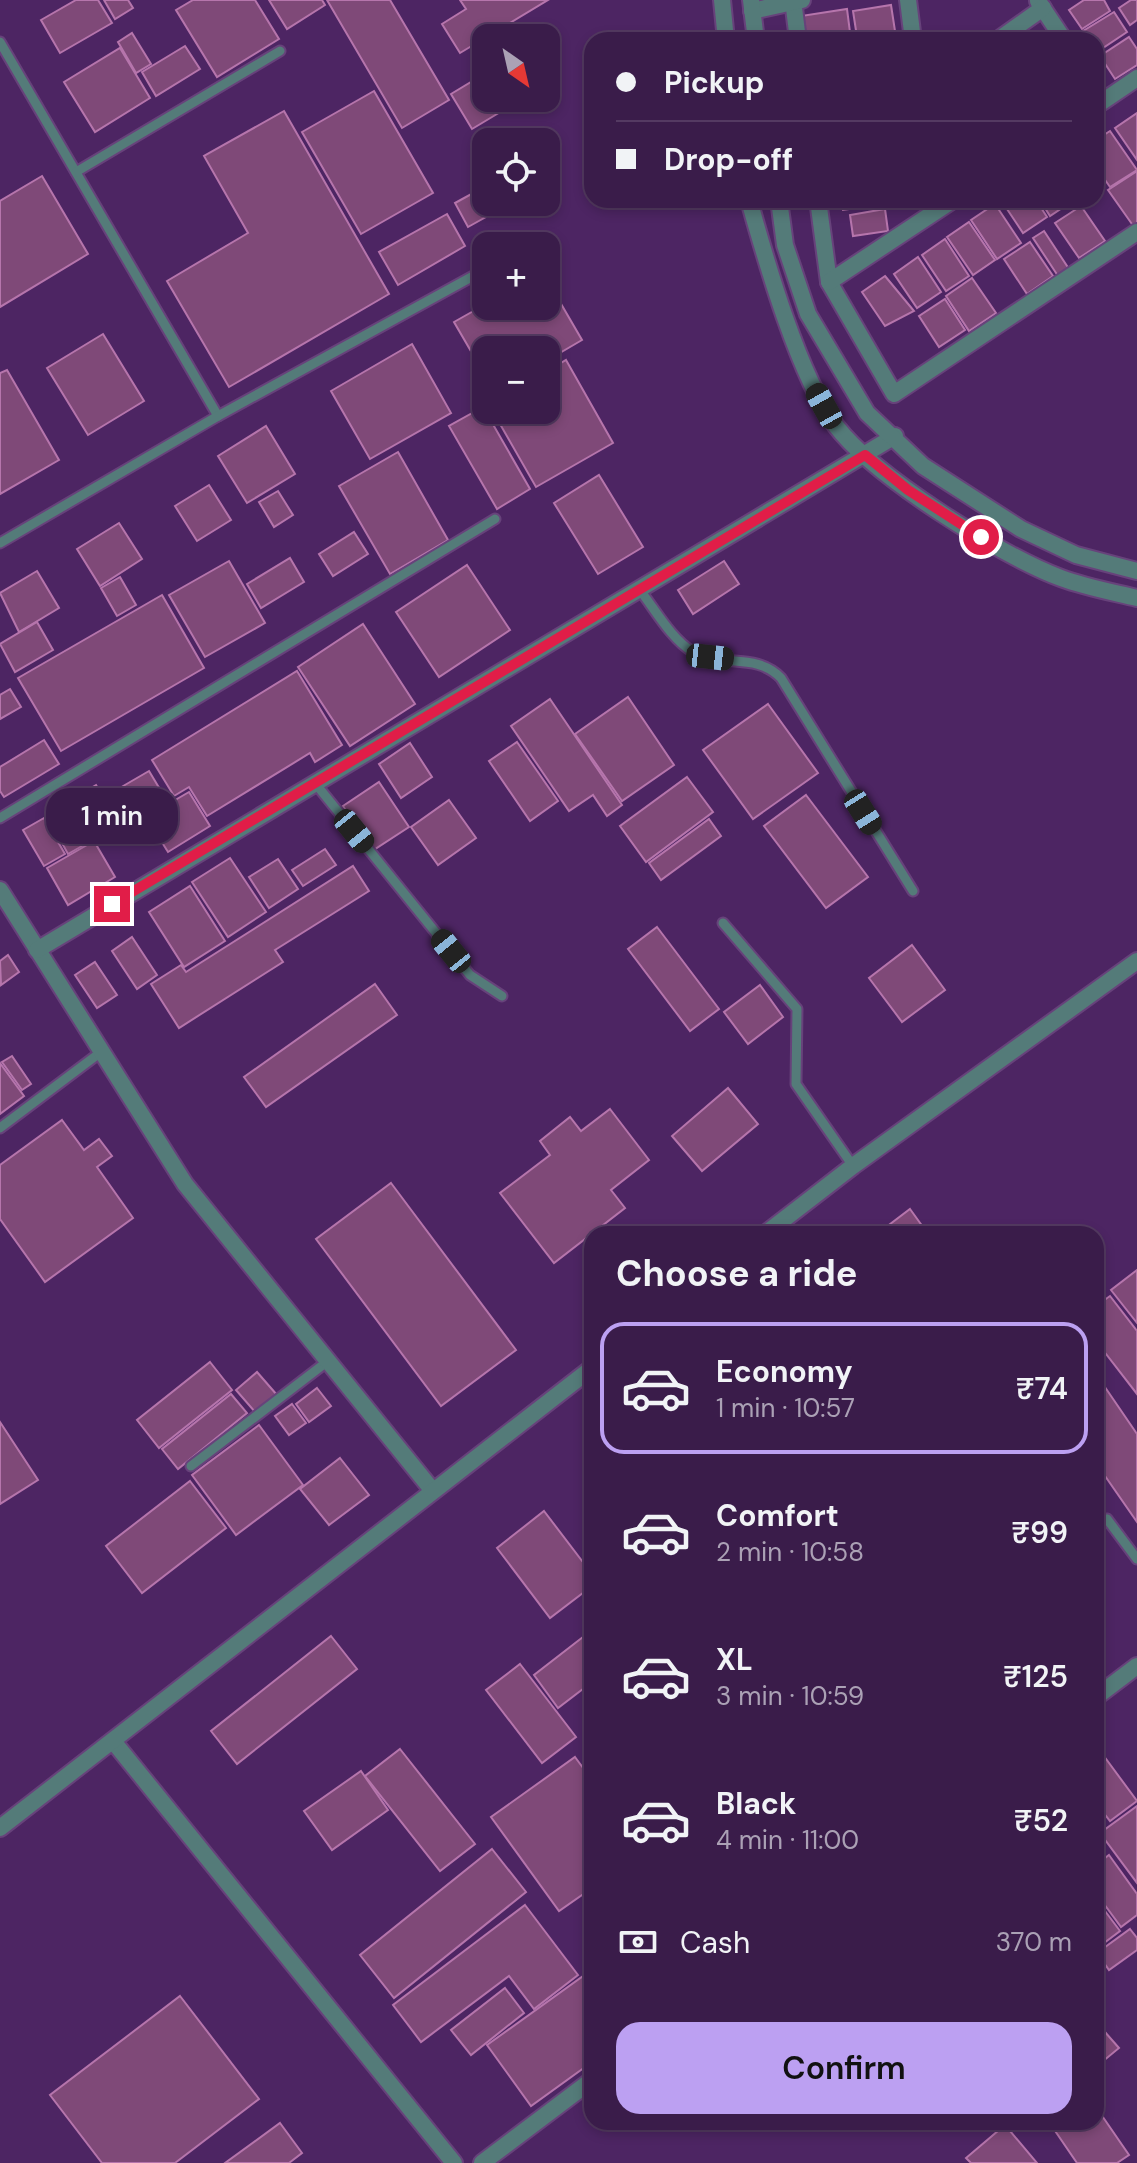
<!DOCTYPE html>
<html lang="en">
<head>
<meta charset="utf-8">
<style>
	body { margin:0; font-family:"DM Sans",sans-serif; background:#412551; color:#f1f3f6; height:100vh; display:flex; flex-direction:column; font-size:30px; white-space:nowrap }
	* { box-sizing:border-box; margin:0 }
	p { font-size:26px; color:#aba1b5 }
	.icon { flex:none; width:44px; height:44px; fill:none; stroke:currentColor; stroke-width:2; stroke-linecap:round; stroke-linejoin:round }
	.map { position:relative; flex:1; overflow:hidden }
	.side { position:absolute; left:584px; top:1226px; width:520px; height:904px; display:flex; flex-direction:column; background:#3a1c4a; border-radius:24px; box-shadow:0 4px 12px #0003,0 0 0 2px #543a62 }
	.side>* { flex:none }
	.hud { position:absolute; left:584px; top:32px; width:520px; height:176px; border-radius:24px; box-shadow:0 4px 12px #0003,0 0 0 2px #543a62; display:grid; align-content:center; height:176px; padding:0 32px; background:#3a1c4a }
	.needle { width:52px; rotate:146deg }
	.controls { position:absolute; left:472px; top:24px; display:grid; gap:16px }
	.controls a { display:grid; place-items:center; width:88px; height:88px; border-radius:16px; background:#3a1c4a; box-shadow:0 4px 12px #0003,0 0 0 2px #543a62; font-size:40px }
	.end { position:absolute; width:36px; height:36px; margin:-18px; border:10px solid #e11d48; background:#fff; box-shadow:0 0 0 4px #fff }
	.from { border-radius:50% }
	.bubble { position:absolute; height:56px; border-radius:24px; background:#3a1c4a; box-shadow:0 4px 12px #0003,0 0 0 2px #543a62; font-size:26px; font-weight:600; line-height:56px; text-align:center }
	.car { position:absolute; width:24px; height:48px; margin:-24px -12px; border-radius:10px; box-shadow:0 0 6px 2px #0007; background:linear-gradient(#222 24%,#8ab4d8 0 40%,#222 0 76%,#8ab4d8 0 86%,#222 0) }
	.hud b { display:flex; align-items:center; gap:28px; height:76px; font-size:30px }
	.hud b+b { border-top:2px solid #543a62 }
	.hud i { width:20px; height:20px; background:#f1f3f6 }
	ul { padding:0; list-style:none }
	li { display:flex; align-items:center; gap:24px; height:132px; margin:0 16px 12px; padding:0 16px; border:4px solid transparent; border-radius:24px }
	li div { flex:1 }
	li b { display:block; font-size:30px }
	li em { font-style:normal; font-weight:600 }
	li.active { border-color:#bca0f2 }
	li>.icon { width:72px; height:72px; stroke-width:1.5 }
	h2 { padding:0 32px; font-size:36px; line-height:96px }
	.pay { display:flex; align-items:center; gap:20px; height:88px; padding:0 32px; font-size:30px }
	.pay p { margin-inline-start:auto }
	.action { display:flex; gap:16px; margin-top:auto; padding:16px 32px }
	.action a { flex:1; height:92px; border-radius:24px; background:#bca0f2; color:#111; font-size:32px; font-weight:600; line-height:92px; text-align:center }
	.map>svg:first-child { display:block }
	.building { fill:#7f4978; stroke:#b675ac; stroke-width:2 }
	.lines { fill:none; stroke-linecap:round; stroke-linejoin:round }
	.service-casing { stroke:#67427b; stroke-width:13 }
	.minor-casing { stroke:#67427b; stroke-width:20 }
	.tertiary-casing { stroke:#67427b; stroke-width:20 }
	.service { stroke:#547b79; stroke-width:9 }
	.minor { stroke:#547b79; stroke-width:16 }
	.tertiary { stroke:#547b79; stroke-width:16 }
	.route { stroke:#e11d48; stroke-width:10 }
</style>
</head>
<body>
<div class="map">
<svg width="1137" height="2163" viewBox="0 0 1137 2163">
	<rect width="100%" height="100%" fill="#4d2563"/>
	<!-- building -->
	<g class="building">
		<path d="M76 0H98L112 23 60 53 41 20Z"/>
		<path d="M104 0H128L133 8 115 19Z"/>
		<path d="M193 0H255L279 39 217 77 176 10Z"/>
		<path d="M269 0H322L325 5 287 29Z"/>
		<path d="M327 0H390L449 100 402 128Z"/>
		<path d="M460 0H548L460 53 442 24 466 9Z"/>
		<path d="M1084 0H1104L1110 11 1082 29 1069 10Z"/>
		<path d="M1131 0H1137V20L1130 25 1119 8Z"/>
		<path d="M891 5 895 31 857 37 853 11Z"/>
		<path d="M847 9 851 40H804L801 16Z"/>
		<path d="M1114 12 1127 32 1097 52 1096 40H1089L1083 31Z"/>
		<path d="M132 33 151 64 136 73 118 42Z"/>
		<path d="M1129 37 1137 49V65L1115 79 1100 56Z"/>
		<path d="M185 46 200 69 156 96 142 72Z"/>
		<path d="M120 48 150 98 95 132 64 82Z"/>
		<path d="M481 76 486 85V98H494L502 111 472 129 451 94Z"/>
		<path d="M374 91 433 193 361 234 302 132Z"/>
		<path d="M284 111 389 294 229 387 167 281 248 233 204 156Z"/>
		<path d="M1137 113V160L1115 128Z"/>
		<path d="M1110 131 1137 170 1110 187 1096 167V140Z"/>
		<path d="M1137 171V225L1134 227 1108 190Z"/>
		<path d="M42 176 88 254 0 307V201Z"/>
		<path d="M486 186V202H513L468 227 455 203Z"/>
		<path d="M841 200H879V205L843 210Z"/>
		<path d="M1001 200H1036L1047 217 1023 233Z"/>
		<path d="M1040 200H1074L1050 216Z"/>
		<path d="M995 204 1021 243 997 259 971 220Z"/>
		<path d="M1081 206 1105 241 1079 258 1055 223Z"/>
		<path d="M885 209 888 231 853 236 850 215Z"/>
		<path d="M447 214 465 246 398 285 379 252Z"/>
		<path d="M969 222 995 260 973 275 947 237Z"/>
		<path d="M1044 231 1069 269 1058 276 1033 238Z"/>
		<path d="M945 239 969 276 946 291 922 255Z"/>
		<path d="M1030 242 1053 276 1027 294 1004 259Z"/>
		<path d="M918 257 941 292 917 308 894 274Z"/>
		<path d="M885 276 914 311 885 326 862 292Z"/>
		<path d="M546 278 582 340 546 361V350H486V377L454 322 486 304 546 306Z"/>
		<path d="M972 278 996 313 969 331 946 296Z"/>
		<path d="M945 299 965 330 939 347 919 316Z"/>
		<path d="M103 334 144 401 88 435 47 368Z"/>
		<path d="M412 344 451 413 370 459 331 391Z"/>
		<path d="M566 360 613 443 536 487 492 410H546V372Z"/>
		<path d="M7 370 59 460 0 494V373Z"/>
		<path d="M483 407 530 489 497 509 449 426Z"/>
		<path d="M266 426 295 474 247 503 218 456Z"/>
		<path d="M398 452 448 540 390 574 339 486Z"/>
		<path d="M599 475 643 547 598 574 554 503Z"/>
		<path d="M209 485 231 520 197 541 175 506Z"/>
		<path d="M278 491 293 515 274 527 259 502Z"/>
		<path d="M119 523 142 559 100 586 77 549Z"/>
		<path d="M354 532 368 554 333 576 319 554Z"/>
		<path d="M290 558 304 582 261 608 247 584Z"/>
		<path d="M229 561 265 623 205 657 169 595Z"/>
		<path d="M724 561 739 584 693 614 678 590Z"/>
		<path d="M467 565 510 630 439 677 396 612Z"/>
		<path d="M37 571 59 608 19 632 0 593Z"/>
		<path d="M120 577 136 605 117 616 101 588Z"/>
		<path d="M162 595 204 668 61 751 18 678Z"/>
		<path d="M37 622 53 650 15 672 0 644Z"/>
		<path d="M363 624 415 704 350 746 298 667Z"/>
		<path d="M297 671 342 745 315 762 310 753 207 816 189 787 174 796 152 760Z"/>
		<path d="M10 689 21 707 0 719V695Z"/>
		<path d="M628 697 674 765 622 801 575 734Z"/>
		<path d="M550 699 622 805 607 816 593 795 569 811 511 726Z"/>
		<path d="M768 704 818 773 753 819 703 750Z"/>
		<path d="M44 740 59 764 4 797 0 791V767Z"/>
		<path d="M517 742 558 801 530 821 489 761Z"/>
		<path d="M410 743 432 777 401 798 379 764Z"/>
		<path d="M149 771 167 801 124 826 106 796Z"/>
		<path d="M687 777 713 812 646 862 620 826Z"/>
		<path d="M379 782 409 827 372 851 343 806Z"/>
		<path d="M96 785 119 825 68 854 46 814Z"/>
		<path d="M189 792 210 826 168 852 146 817Z"/>
		<path d="M806 795 868 877 826 908 764 826Z"/>
		<path d="M449 800 476 838 438 865 411 827Z"/>
		<path d="M44 818 65 854 44 866 23 830Z"/>
		<path d="M709 819 721 836 661 880 649 863Z"/>
		<path d="M94 841 115 877 68 905 47 868Z"/>
		<path d="M325 849 336 865 303 886 292 870Z"/>
		<path d="M230 858 266 912 228 937 192 882Z"/>
		<path d="M278 859 298 889 269 908 249 877Z"/>
		<path d="M353 866 369 891 275 950 283 962 179 1028 151 984 181 965 186 972Z"/>
		<path d="M190 886 225 941 184 967 149 912Z"/>
		<path d="M657 927 719 1009 690 1031 628 949Z"/>
		<path d="M132 937 157 975 137 989 112 951Z"/>
		<path d="M912 945 945 990 902 1022 869 978Z"/>
		<path d="M8 955 19 972 1 985 0 961Z"/>
		<path d="M95 962 117 995 97 1008 75 975Z"/>
		<path d="M375 984 397 1015 266 1107 244 1077Z"/>
		<path d="M760 985 783 1017 748 1044 724 1012Z"/>
		<path d="M12 1056 31 1084 22 1090 2 1062Z"/>
		<path d="M0 1063 24 1096 0 1114Z"/>
		<path d="M728 1088 758 1124 702 1171 672 1136Z"/>
		<path d="M610 1109 649 1160 611 1190 625 1208 554 1263 500 1193 550 1155 540 1141 570 1117 581 1131Z"/>
		<path d="M62 1120 84 1150 99 1139 112 1156 97 1167 133 1218 45 1282 0 1219V1165Z"/>
		<path d="M391 1183 516 1350 441 1406 316 1239Z"/>
		<path d="M910 1209 928 1234H877Z"/>
		<path d="M1137 1270V1323L1111 1290Z"/>
		<path d="M1110 1296 1137 1331V1394L1096 1341V1306Z"/>
		<path d="M210 1362 232 1390 159 1448 137 1420Z"/>
		<path d="M257 1372 277 1395 256 1413 236 1390Z"/>
		<path d="M1096 1374 1137 1434V1522L1096 1463Z"/>
		<path d="M317 1388 331 1406 309 1422 296 1404Z"/>
		<path d="M231 1394 247 1413 178 1469 162 1449Z"/>
		<path d="M292 1404 306 1423 289 1435 275 1416Z"/>
		<path d="M0 1422 38 1480 0 1504Z"/>
		<path d="M259 1425 303 1485 236 1535 192 1475Z"/>
		<path d="M340 1458 369 1495 329 1525 300 1489Z"/>
		<path d="M190 1481 226 1528 142 1593 106 1546Z"/>
		<path d="M544 1511 592 1574V1586L550 1618 497 1548Z"/>
		<path d="M592 1630V1682L558 1708 534 1675Z"/>
		<path d="M331 1636 357 1669 237 1764 211 1731Z"/>
		<path d="M520 1664 576 1737 542 1763 486 1690Z"/>
		<path d="M1098 1748 1137 1801 1110 1821 1096 1803Z"/>
		<path d="M400 1749 475 1844 440 1871 365 1776Z"/>
		<path d="M575 1757 592 1780V1888L559 1911 491 1817Z"/>
		<path d="M361 1771 388 1810 332 1850 304 1811Z"/>
		<path d="M1137 1806V1883L1100 1833Z"/>
		<path d="M492 1849 526 1892 394 1998 360 1955Z"/>
		<path d="M1109 1855 1137 1894V1915L1121 1927 1096 1893V1865Z"/>
		<path d="M1096 1899 1120 1931 1096 1949Z"/>
		<path d="M525 1905 578 1975 534 2009 509 1976 421 2042 393 2005Z"/>
		<path d="M1130 1929 1137 1938V1950L1109 1970 1097 1953Z"/>
		<path d="M586 1974 592 1982V2062L531 2106 487 2045Z"/>
		<path d="M505 1988 524 2013 471 2055 451 2030Z"/>
		<path d="M180 1996 259 2099 175 2163H102L50 2095Z"/>
		<path d="M1105 2032 1119 2048 1096 2067V2040Z"/>
		<path d="M1096 2107 1129 2155 1117 2163H1077L1049 2122H1096Z"/>
		<path d="M280 2123 302 2153 289 2163H225Z"/>
		<path d="M1005 2125 1037 2163H971L966 2158Z"/>
	</g>
	<g class="lines">
		<!-- service casing -->
		<g class="service-casing">
			<g id="service">
				<path d="M0 42 218 416"/>
				<path d="M76 172 280 51"/>
				<path d="M528 246 545 237"/>
				<path d="M0 543 218 416 486 269"/>
				<path d="M639 589C655 609 671 639 693 652 722 668 756 652 781 678L913 891"/>
				<path d="M315 783 470 975 502 996"/>
				<path d="M0 818 495 519"/>
				<path d="M723 923 797 1009 796 1084 853 1166"/>
				<path d="M0 1128 101 1052"/>
				<path d="M191 1466 328 1361"/>
				<path d="M1107 1519 1137 1559"/>
			</g>
		</g>
		<!-- minor casing -->
		<g class="minor-casing">
			<g id="minor">
				<path d="M793 0 798 40"/>
				<path d="M908 0 913 40"/>
				<path d="M1038 1 1064 40"/>
				<path d="M752 11 802 0"/>
				<path d="M998 40 1043 8"/>
				<path d="M1096 106 1137 78"/>
				<path d="M818 200 829 282 894 394 1137 232"/>
				<path d="M829 282 953 200"/>
				<path d="M0 890 185 1184 433 1491"/>
				<path d="M37 950 895 436"/>
				<path d="M765 1234 853 1166 1137 961"/>
				<path d="M1096 1697 1137 1666"/>
				<path d="M113 1741 454 2163"/>
				<path d="M0 1828 592 1368"/>
				<path d="M482 2163 592 2080"/>
			</g>
		</g>
		<!-- tertiary casing -->
		<g class="tertiary-casing">
			<g id="tertiary">
				<path d="M722 0 726 40"/>
				<path d="M751 0 756 40"/>
				<path d="M749 200C766 261 799 377 836 426 874 476 1001 556 1061 578 1085 587 1112 592 1137 598"/>
				<path d="M779 200 785 245 808 314 867 413 923 466 1021 529 1076 555 1137 571"/>
			</g>
		</g>
		<!-- service -->
		<use href="#service" class="service"/>
		<!-- minor -->
		<use href="#minor" class="minor"/>
		<!-- tertiary -->
		<use href="#tertiary" class="tertiary"/>
	</g>
	<g class="lines">
		<!-- route -->
		<path class="route" d="M112 904 865 455 908 490 981 537"/>
	</g>
</svg>
<div class="controls">
<a><svg class="needle" viewBox="-14 -14 28 28"><path d="M0-13l5 13h-10z" fill="#e53935"/><path d="M0 13l5-13h-10z" fill="#aba1b5"/></svg></a>
<a><svg class="icon" aria-label="locate" viewBox="0 0 24 24"><circle cx="12" cy="12" r="6"/><path d="M12 2v4M12 18v4M2 12h4M18 12h4"/></svg></a>
<a>+</a>
<a>−</a>
</div>
<i class="end from" style="left:981px;top:537px"></i>
<i class="end" style="left:112px;top:904px"></i>
<div class="bubble" style="left:46px;top:788px;width:132px">1 min</div>
<i class="car" style="left:824px;top:406px;rotate:331deg"></i>
<i class="car" style="left:710px;top:657px;rotate:96deg"></i>
<i class="car" style="left:863px;top:812px;rotate:148deg"></i>
<i class="car" style="left:354px;top:831px;rotate:141deg"></i>
<i class="car" style="left:451px;top:951px;rotate:321deg"></i>
<div class="hud">
<b><i class="from"></i>Pickup</b>
<b><i></i>Drop-off</b>
</div>
<section class="side">
<h2>Choose a ride</h2>
<ul>
<li class="active"><svg class="icon" aria-label="car" viewBox="0 0 24 24"><path d="M5 17H2v-5l4-1 3-4h7l3 4 3 1v5h-3M9 17h6M6 11h13"/><circle cx="7" cy="17" r="2"/><circle cx="17" cy="17" r="2"/></svg><div><b>Economy</b><p>1 min · 10:57</p></div><em>₹74</em></li>
<li><svg class="icon" aria-label="car" viewBox="0 0 24 24"><path d="M5 17H2v-5l4-1 3-4h7l3 4 3 1v5h-3M9 17h6M6 11h13"/><circle cx="7" cy="17" r="2"/><circle cx="17" cy="17" r="2"/></svg><div><b>Comfort</b><p>2 min · 10:58</p></div><em>₹99</em></li>
<li><svg class="icon" aria-label="car" viewBox="0 0 24 24"><path d="M5 17H2v-5l4-1 3-4h7l3 4 3 1v5h-3M9 17h6M6 11h13"/><circle cx="7" cy="17" r="2"/><circle cx="17" cy="17" r="2"/></svg><div><b>XL</b><p>3 min · 10:59</p></div><em>₹125</em></li>
<li><svg class="icon" aria-label="car" viewBox="0 0 24 24"><path d="M5 17H2v-5l4-1 3-4h7l3 4 3 1v5h-3M9 17h6M6 11h13"/><circle cx="7" cy="17" r="2"/><circle cx="17" cy="17" r="2"/></svg><div><b>Black</b><p>4 min · 11:00</p></div><em>₹52</em></li>
</ul>
<div class="pay"><svg class="icon" aria-label="cash" viewBox="0 0 24 24"><path d="M3 7h18v10H3z"/><circle cx="12" cy="12" r="2"/></svg>Cash<p>370 m</p></div>
<div class="action"><a>Confirm</a></div>
</section>
</div>
</body>
</html>
